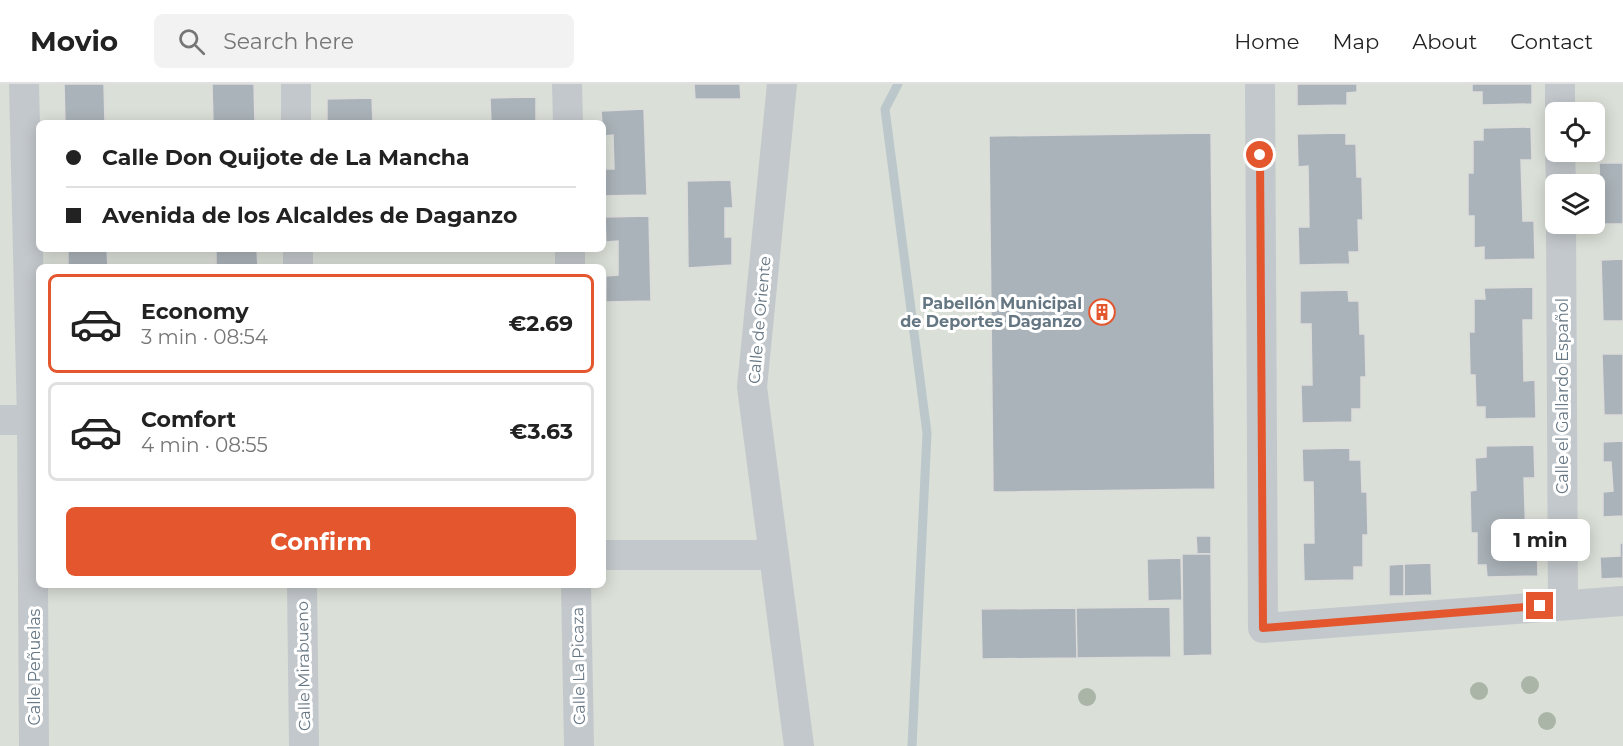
<!DOCTYPE html>
<html lang="en">
<head>
<meta charset="utf-8">
<style>
	body { margin:0; font-family:Montserrat,sans-serif; background:#f2f2f2; color:#222; height:100vh; display:flex; flex-direction:column; font-size:22px; white-space:nowrap }
	* { box-sizing:border-box; margin:0 }
	p { font-size:20px; color:#767676 }
	.icon { flex:none; width:33px; height:33px; fill:none; stroke:currentColor; stroke-width:2; stroke-linecap:round; stroke-linejoin:round }
	.map { position:relative; flex:1; overflow:hidden }
	.drawer { position:absolute; left:36px; top:180px; width:570px; height:324px; display:flex; flex-direction:column; background:#fff; border-radius:9px; box-shadow:0 3px 15px #0003 }
	.drawer>* { flex:none }
	.banner { position:absolute; left:36px; top:36px; width:570px; height:132px; border-radius:9px; box-shadow:0 3px 15px #0003; display:grid; align-content:center; height:132px; padding:0 30px; background:#fff }
	.controls { position:absolute; left:1545px; top:18px; display:grid; gap:12px }
	.controls a { display:grid; place-items:center; width:60px; height:60px; border-radius:9px; background:#fff; box-shadow:0 3px 15px #0003; font-size:30px }
	.end { position:absolute; width:27px; height:27px; margin:-14px; border:8px solid #e4572e; background:#fff; box-shadow:0 0 0 3px #fff }
	.from { border-radius:50% }
	.bubble { position:absolute; height:42px; border-radius:9px; background:#fff; box-shadow:0 3px 15px #0003; font-size:20px; font-weight:700; line-height:42px; text-align:center }
	.banner b { display:flex; align-items:center; gap:21px; height:57px; font-size:22px }
	.banner b+b { border-top:2px solid #e0e0e0 }
	.banner i { width:15px; height:15px; background:#222 }
	ul { padding:10px 0 0; list-style:none }
	li { display:flex; align-items:center; gap:18px; height:99px; margin:0 12px 9px; padding:0 18px; border:3px solid #e0e0e0; border-radius:9px }
	li div { flex:1 }
	li b { display:block; font-size:22px }
	li em { font-style:normal; font-weight:700 }
	li.selected { border-color:#e4572e }
	li>.icon { width:54px; height:54px; stroke-width:1.5 }
	.button { display:flex; gap:12px; margin-top:auto; padding:12px 30px }
	.button a { flex:1; height:69px; border-radius:9px; background:#e4572e; color:#fff; font-size:24px; font-weight:700; line-height:69px; text-align:center }
	header { display:flex; align-items:center; gap:36px; box-sizing:border-box; height:84px; padding:0 30px; background:#fff; border-bottom:2px solid #e0e0e0 }
	header strong { font-size:28px }
	nav { display:flex; gap:33px; margin-inline-start:auto; font-size:21px }
	.search { width:420px; height:54px; background:#f2f2f2; display:flex; align-items:center; gap:15px; box-sizing:border-box; padding:0 21px; border-radius:9px; color:#767676; font-size:22px }
	.map>svg:first-child { display:block }
	.green { fill:#dadfd7; fill-rule:evenodd }
	.lines { fill:none; stroke-linecap:round; stroke-linejoin:round }
	.stream { stroke:#bbc7cb; stroke-width:9 }
	.building { fill:#aab3b9; stroke:#dcdcda; stroke-width:1.5 }
	.minor { stroke:#c3c8cc; stroke-width:30 }
	.tree { fill:#aab4a7 }
	.route { stroke:#e4572e; stroke-width:8 }
	.labels { text-anchor:middle; stroke-width:6; stroke-linejoin:round; paint-order:stroke }
	.poi-label { font-size:16px; font-weight:bold; fill:#657683; stroke:#fff; text-anchor:end }
	.street-label { font-size:16px; fill:#657683; stroke:#fff }
</style>
</head>
<body>
<header>
<strong>Movio</strong>
<div class="search"><svg class="icon" aria-label="search" viewBox="0 0 24 24"><circle cx="10" cy="10" r="6"/><path d="M15 15l6 6"/></svg>Search here</div>
<nav><a>Home</a><a>Map</a><a>About</a><a>Contact</a></nav>
</header>
<div class="map">
<svg width="1623" height="662" viewBox="0 0 1623 662">
	<rect width="100%" height="100%" fill="#fafaf8"/>
	<!-- green -->
	<path class="green" d="M0 0H1623V662H0ZM1556 28H1594V68H1556ZM39 39H603V165H39ZM1556 100H1594V140H1556ZM39 183H603V501H39Z"/>
	<g class="lines">
		<!-- stream -->
		<path class="stream" d="M898 0 885 25 927 349 912 662"/>
	</g>
	<!-- building -->
	<g class="building">
		<path d="M64 0H104L105 39H65Z"/>
		<path d="M212 0H254L255 39H213Z"/>
		<path d="M694 0H740L741 15H695Z"/>
		<path d="M1297 0H1357V8L1347 9V21L1297 22Z"/>
		<path d="M1472 0H1532V20L1482 21V8H1472Z"/>
		<path d="M536 13V39H491L490 14Z"/>
		<path d="M372 14 373 39H327V15Z"/>
		<path d="M644 25 647 111 603 112V85H614L613 51 603 52 601 27Z"/>
		<path d="M1531 43 1532 76H1521L1523 137H1534L1535 175 1484 176V163L1474 164V132H1468V89H1473V56H1483V44Z"/>
		<path d="M1211 49 1215 405 993 408 989 52Z"/>
		<path d="M1346 49V60H1356L1357 93H1362L1363 136H1358L1359 168H1349L1350 180 1299 181 1298 143H1309L1308 82 1298 83 1297 50Z"/>
		<path d="M1599 79H1623V140H1601Z"/>
		<path d="M731 96 733 124H725V153H732V181L688 184 687 97Z"/>
		<path d="M649 132 651 217 606 218V192L618 191V157L606 158 605 133Z"/>
		<path d="M68 165H107L108 183H68Z"/>
		<path d="M216 165H257L258 183H216Z"/>
		<path d="M1623 175V237H1603L1601 176Z"/>
		<path d="M1533 203V236H1523L1524 297 1535 296 1536 334 1485 335V323H1476L1475 291H1470L1469 248H1474V215H1485L1484 204Z"/>
		<path d="M1348 206 1349 217H1359L1360 250H1365L1366 293H1361V325H1352V338L1302 339 1301 301H1312L1311 240H1300V207Z"/>
		<path d="M1602 270H1623V331H1604Z"/>
		<path d="M1623 357V432L1603 433V408L1613 407 1611 378H1603V358Z"/>
		<path d="M1534 361 1535 394H1524L1526 455 1537 454 1538 492 1487 493 1486 481H1477V449H1471L1470 407 1476 406 1475 374 1486 373V362Z"/>
		<path d="M1350 364V376H1361L1362 408H1367L1368 451H1363V483H1354V496L1304 497 1303 459H1314L1313 398H1303L1302 365Z"/>
		<path d="M1196 452H1211V470H1197Z"/>
		<path d="M1620 459H1623V494L1601 495 1600 473 1620 472Z"/>
		<path d="M1182 470H1211L1212 571 1183 572Z"/>
		<path d="M1181 474 1182 516 1148 517 1147 475Z"/>
		<path d="M1431 479 1432 511 1404 512V480Z"/>
		<path d="M1404 480V512H1389V481Z"/>
		<path d="M1170 523 1171 573 1076 574 1075 524Z"/>
		<path d="M1076 524 1077 574 982 575 981 525Z"/>
	</g>
	<g class="lines">
		<!-- minor -->
		<g class="minor">
			<path d="M24 0 32 336 34 662"/>
			<path d="M296 0V39"/>
			<path d="M567 0 568 39"/>
			<path d="M782 0 752 303 799 662"/>
			<path d="M1260 0 1263 544 1623 517"/>
			<path d="M1560 0V28"/>
			<path d="M1560 68 1561 100"/>
			<path d="M1561 140 1563 520"/>
			<path d="M298 165V183"/>
			<path d="M570 165V183"/>
			<path d="M0 336H39"/>
			<path d="M603 471H774"/>
			<path d="M302 501 304 662"/>
			<path d="M576 501 579 662"/>
		</g>
	</g>
	<!-- trees -->
	<g class="tree">
		<circle cx="1530" cy="601" r="9"/>
		<circle cx="1479" cy="607" r="9"/>
		<circle cx="1087" cy="613" r="9"/>
		<circle cx="1547" cy="637" r="9"/>
	</g>
	<g class="lines">
		<!-- route -->
		<path class="route" d="M1260 71 1263 544 1540 522"/>
	</g>
	<!-- icons -->
	<defs>
		<g id="building-ring" transform="scale(1.35)"><circle r="9.5" fill="#fff" stroke="#e4572e" stroke-width="1.5"/><path d="M-4-6H4V6H1V3H-1V6H-4ZM-2.5-4.3h1.7v1.8h-1.7ZM.8-4.3h1.7v1.8H.8ZM-2.5-1h1.7V.8h-1.7ZM.8-1h1.7V.8H.8Z" fill="#e4572e"/></g>
	</defs>
	<g fill-rule="evenodd">
		<use href="#building-ring" x="1102" y="228"/>
	</g>
	<g class="labels">
		<!-- poi labels -->
		<g class="poi-label">
			<text x="1082" y="225">Pabellón Municipal<tspan x="1082" dy="18">de Deportes Daganzo</tspan></text>
		</g>
		<!-- street labels -->
		<g class="street-label">
			<text transform="translate(759 236) rotate(-85)" y="6">Calle de Oriente</text>
			<text transform="translate(1562 312) rotate(-90)" y="6">Calle el Gallardo Español</text>
			<text transform="translate(303 582) rotate(-91)" y="6">Calle Mirabueno</text>
			<text transform="translate(578 582) rotate(-91)" y="6">Calle La Picaza</text>
			<text transform="translate(34 583) rotate(-90)" y="6">Calle Peñuelas</text>
		</g>
	</g>
</svg>
<div class="controls">
<a><svg class="icon" aria-label="locate" viewBox="0 0 24 24"><circle cx="12" cy="12" r="6"/><path d="M12 2v4M12 18v4M2 12h4M18 12h4"/></svg></a>
<a><svg class="icon" aria-label="layers" viewBox="0 0 24 24"><path d="M12 4l9 5-9 5-9-5zM3 14l9 5 9-5"/></svg></a>
</div>
<i class="end from" style="left:1260px;top:71px"></i>
<i class="end" style="left:1540px;top:522px"></i>
<div class="bubble" style="left:1491px;top:435px;width:99px">1 min</div>
<div class="banner">
<b><i class="from"></i>Calle Don Quijote de La Mancha</b>
<b><i></i>Avenida de los Alcaldes de Daganzo</b>
</div>
<section class="drawer">
<ul>
<li class="selected"><svg class="icon" aria-label="car" viewBox="0 0 24 24"><path d="M5 17H2v-5l4-1 3-4h7l3 4 3 1v5h-3M9 17h6M6 11h13"/><circle cx="7" cy="17" r="2"/><circle cx="17" cy="17" r="2"/></svg><div><b>Economy</b><p>3 min · 08:54</p></div><em>€2.69</em></li>
<li><svg class="icon" aria-label="car" viewBox="0 0 24 24"><path d="M5 17H2v-5l4-1 3-4h7l3 4 3 1v5h-3M9 17h6M6 11h13"/><circle cx="7" cy="17" r="2"/><circle cx="17" cy="17" r="2"/></svg><div><b>Comfort</b><p>4 min · 08:55</p></div><em>€3.63</em></li>
</ul>
<div class="button"><a>Confirm</a></div>
</section>
</div>
</body>
</html>
